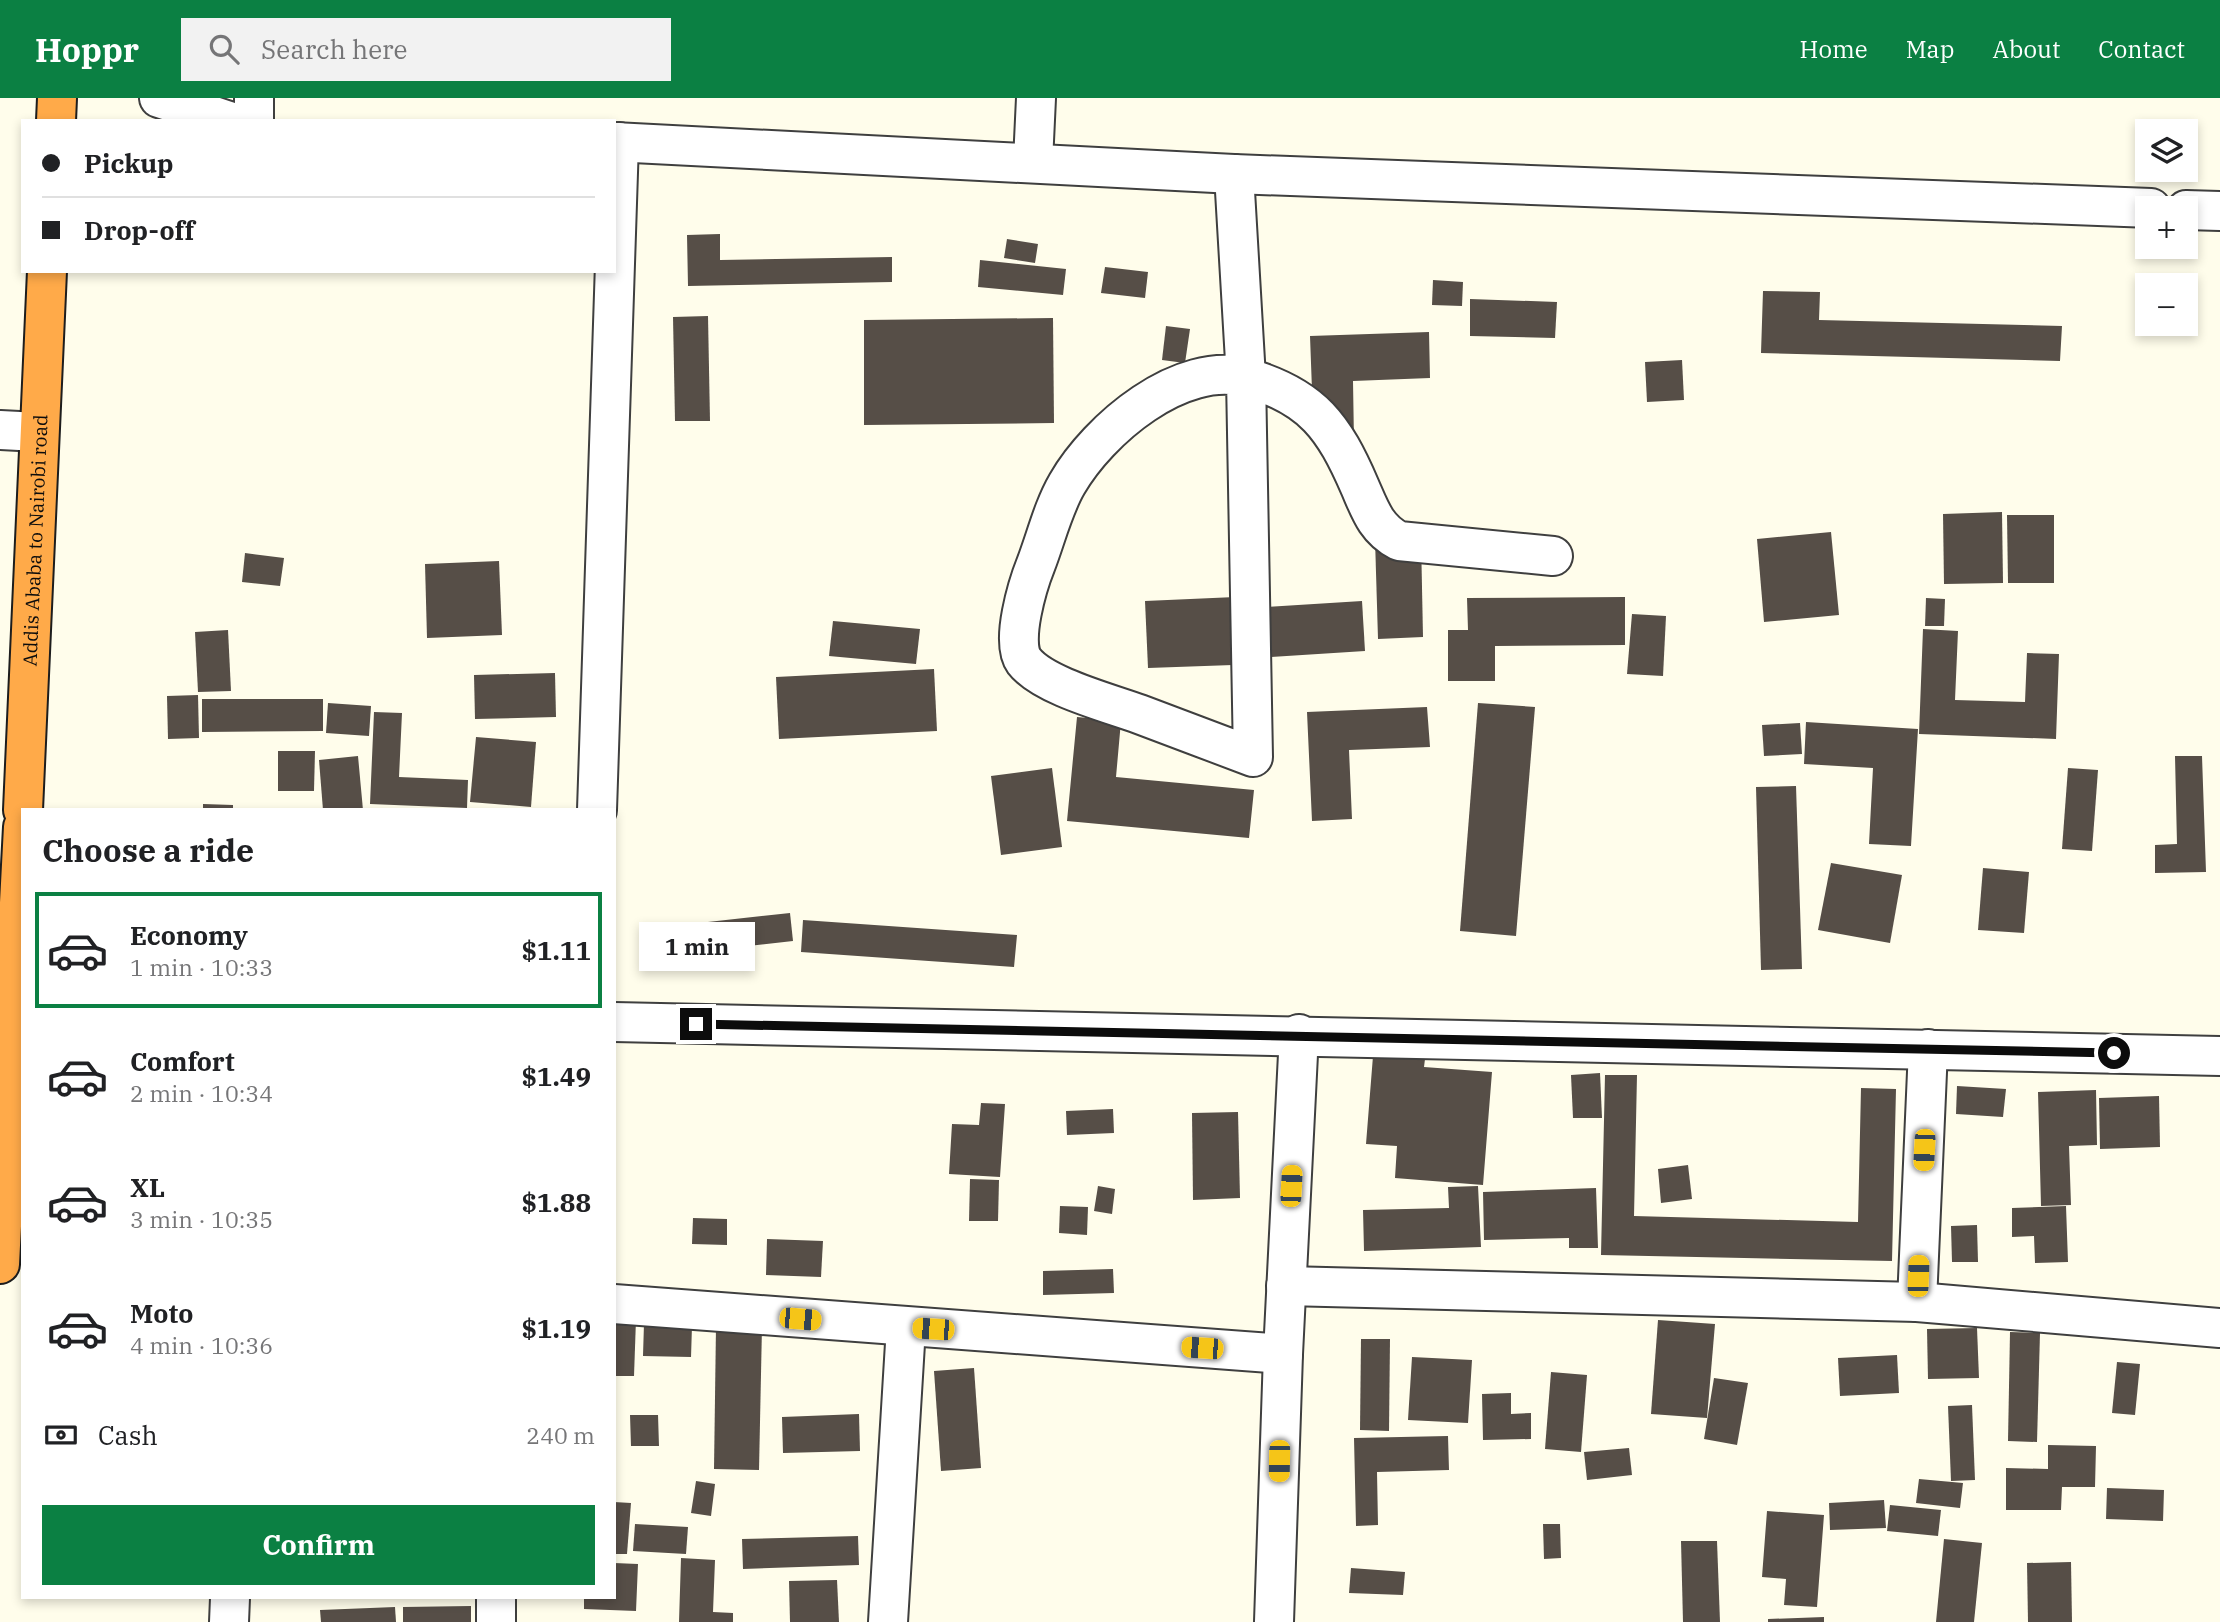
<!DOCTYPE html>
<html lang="en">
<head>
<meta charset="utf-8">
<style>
	body { margin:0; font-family:"IBM Plex Serif",serif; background:#f2f2f2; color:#202124; height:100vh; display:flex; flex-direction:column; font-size:26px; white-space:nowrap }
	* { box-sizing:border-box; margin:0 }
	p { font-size:23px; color:#757577 }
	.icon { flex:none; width:38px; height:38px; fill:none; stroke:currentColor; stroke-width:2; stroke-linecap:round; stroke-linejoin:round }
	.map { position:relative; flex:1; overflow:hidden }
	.drawer { position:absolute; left:21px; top:710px; width:595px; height:791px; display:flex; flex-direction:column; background:#fff; border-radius:0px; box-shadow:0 4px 10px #0003 }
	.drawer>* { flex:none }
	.hud { position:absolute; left:21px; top:21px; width:595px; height:154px; border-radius:0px; box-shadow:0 4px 10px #0003; display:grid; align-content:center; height:154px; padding:0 21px; background:#fff }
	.tools { position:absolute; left:2135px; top:21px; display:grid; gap:14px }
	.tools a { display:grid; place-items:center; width:63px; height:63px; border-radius:0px; background:#fff; box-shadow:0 4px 10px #0003; font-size:35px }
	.end { position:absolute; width:32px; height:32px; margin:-16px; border:9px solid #0c0c0c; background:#fff; box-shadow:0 0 0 4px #fff }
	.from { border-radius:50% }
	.bubble { position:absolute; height:49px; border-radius:0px; background:#fff; box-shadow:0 4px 10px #0003; font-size:23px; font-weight:700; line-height:49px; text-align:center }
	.car { position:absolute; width:21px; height:42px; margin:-21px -10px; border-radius:9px; box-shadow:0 0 5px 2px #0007; background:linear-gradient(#f5c518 24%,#345 0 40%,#f5c518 0 76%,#345 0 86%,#f5c518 0) }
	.hud b { display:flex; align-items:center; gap:24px; height:66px; font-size:26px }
	.hud b+b { border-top:2px solid #e0e0e0 }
	.hud i { width:18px; height:18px; background:#202124 }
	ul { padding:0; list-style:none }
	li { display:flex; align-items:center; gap:21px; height:116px; margin:0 14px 10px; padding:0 7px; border:4px solid transparent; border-radius:0px }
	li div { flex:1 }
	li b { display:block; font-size:26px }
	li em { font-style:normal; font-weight:700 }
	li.active { border-color:#0b8043 }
	li>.icon { width:63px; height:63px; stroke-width:1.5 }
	h2 { padding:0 21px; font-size:32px; line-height:84px }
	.pay { display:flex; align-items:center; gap:18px; height:77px; padding:0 21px; font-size:26px }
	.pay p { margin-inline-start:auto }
	.primary-button { display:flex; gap:14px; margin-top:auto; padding:14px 21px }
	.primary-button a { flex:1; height:80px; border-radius:0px; background:#0b8043; color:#fff; font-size:28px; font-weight:700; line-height:80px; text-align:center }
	header { display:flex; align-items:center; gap:42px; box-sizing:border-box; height:98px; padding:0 35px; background:#0b8043; color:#fff }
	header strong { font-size:33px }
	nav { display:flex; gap:38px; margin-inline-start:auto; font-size:24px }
	.search { width:490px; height:63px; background:#f2f2f2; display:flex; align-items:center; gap:18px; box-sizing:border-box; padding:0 24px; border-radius:0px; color:#757577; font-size:26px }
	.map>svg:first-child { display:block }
	.building { fill:#564e47 }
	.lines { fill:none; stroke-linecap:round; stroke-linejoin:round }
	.minor-casing { stroke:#3f3f3f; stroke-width:42 }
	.highway-casing { stroke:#1d1d1d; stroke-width:42 }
	.minor { stroke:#fff; stroke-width:38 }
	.highway { stroke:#ffaa49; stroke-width:38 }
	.route { stroke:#0c0c0c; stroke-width:9 }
	.labels { text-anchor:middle; stroke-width:7; stroke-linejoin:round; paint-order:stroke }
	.street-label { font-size:19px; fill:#0c0c0c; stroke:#fff }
</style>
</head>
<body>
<header>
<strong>Hoppr</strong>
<div class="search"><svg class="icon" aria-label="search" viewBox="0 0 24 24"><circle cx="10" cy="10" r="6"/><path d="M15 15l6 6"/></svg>Search here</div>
<nav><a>Home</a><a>Map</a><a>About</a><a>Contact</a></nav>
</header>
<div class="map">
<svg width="2220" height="1524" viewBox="0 0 2220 1524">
	<rect width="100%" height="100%" fill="#fffdeb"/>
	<!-- building -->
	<g class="building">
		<path d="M720 136V162L892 159V184L688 188 687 137Z"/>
		<path d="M1007 141 1038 146 1035 165 1004 160Z"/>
		<path d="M980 162 1066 171 1063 197 978 189Z"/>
		<path d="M1105 169 1148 174 1145 200 1101 195Z"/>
		<path d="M1433 182 1463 184 1462 208 1432 207Z"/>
		<path d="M1763 193 1820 194 1819 222 2062 228 2060 263 1761 255Z"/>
		<path d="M1470 201 1557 204 1555 240 1470 238Z"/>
		<path d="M708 218 710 323H675L673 219Z"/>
		<path d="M1053 220 1054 325 864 327V222Z"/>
		<path d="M1166 228 1190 231 1185 265 1162 262Z"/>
		<path d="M1429 234 1430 280 1353 283 1354 344 1314 346 1310 238Z"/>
		<path d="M1682 262 1684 302 1647 304 1645 264Z"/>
		<path d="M2002 414 2003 485 1944 486 1943 416Z"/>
		<path d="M2007 417H2054V485H2008Z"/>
		<path d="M1831 434 1839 517 1764 524 1757 441Z"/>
		<path d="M1421 440 1423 539 1378 541 1375 441Z"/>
		<path d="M245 455 284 460 280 488 242 484Z"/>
		<path d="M499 463 502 537 427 540 425 466Z"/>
		<path d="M1258 498 1261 566 1148 570 1145 503Z"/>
		<path d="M1625 499V547L1495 548V583H1448V532H1468L1467 500Z"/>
		<path d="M1926 500 1945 501 1944 528H1925Z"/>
		<path d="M1362 503 1365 553 1271 559 1268 509Z"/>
		<path d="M1632 516 1666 518 1663 578 1627 576Z"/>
		<path d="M833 523 920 531 916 566 829 558Z"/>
		<path d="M1923 531 1958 533 1955 602 2025 604 2027 555 2059 556 2056 641 1919 636Z"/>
		<path d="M228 532 231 593 198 594 195 534Z"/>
		<path d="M934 571 937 633 779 641 776 579Z"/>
		<path d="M555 575 556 619 475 621 474 577Z"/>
		<path d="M198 597 199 640 168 641 167 598Z"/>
		<path d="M202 601H323V633L202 634Z"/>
		<path d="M328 605 371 608 369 638 326 635Z"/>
		<path d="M1478 605 1535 609 1516 838 1460 833Z"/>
		<path d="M1427 609 1430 649 1349 652 1352 721 1312 723 1307 614Z"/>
		<path d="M374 614 402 615 399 679 468 682 467 710 370 706Z"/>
		<path d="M1077 619 1121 623 1116 679 1254 692 1249 740 1067 723Z"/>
		<path d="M1806 624 1918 631 1911 748 1869 746 1873 670 1804 666Z"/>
		<path d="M1800 625 1802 656 1764 658 1762 627Z"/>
		<path d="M476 639 536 644 531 709 470 704Z"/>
		<path d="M278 653H315L314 693H278Z"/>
		<path d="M358 658 363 712H323L319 662Z"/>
		<path d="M2175 658H2202L2206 774 2155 775V747L2177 746Z"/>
		<path d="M1052 670 1062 749 1001 757 991 678Z"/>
		<path d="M2068 670 2098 672 2092 753 2062 751Z"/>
		<path d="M1796 688 1802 871 1761 872 1756 689Z"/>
		<path d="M203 706 233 707V712H203Z"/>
		<path d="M1831 765 1902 777 1890 845 1818 832Z"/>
		<path d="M1983 770 2029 774 2024 835 1978 832Z"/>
		<path d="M790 815 793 843 667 857 663 829Z"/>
		<path d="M803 822 1017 837 1014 869 801 854Z"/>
		<path d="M1373 958 1425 961 1424 969 1492 974 1483 1087 1395 1080 1397 1048 1366 1046Z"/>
		<path d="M1600 975 1602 1020H1573L1571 977Z"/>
		<path d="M1605 977H1637L1634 1118 1858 1124 1861 990 1896 991 1892 1163 1601 1157Z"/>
		<path d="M1957 988 2006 991 2003 1019 1956 1016Z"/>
		<path d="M2096 992 2097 1047 2069 1048 2071 1107 2041 1108 2038 994Z"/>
		<path d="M2159 998 2160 1049 2100 1051 2099 1000Z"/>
		<path d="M981 1005 1005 1006 1000 1079 949 1076 952 1026 979 1027Z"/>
		<path d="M1113 1011 1114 1035 1067 1037 1066 1013Z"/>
		<path d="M1238 1014 1240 1100 1193 1102 1192 1015Z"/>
		<path d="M1688 1067 1692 1101 1661 1105 1658 1071Z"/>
		<path d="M970 1081 999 1082 998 1123H969Z"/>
		<path d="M1098 1088 1115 1091 1112 1116 1094 1113Z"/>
		<path d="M1478 1088 1481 1149 1364 1153 1363 1112 1449 1110 1448 1089Z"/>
		<path d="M1596 1090 1598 1150H1569V1140L1484 1142 1483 1094Z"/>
		<path d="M1060 1108 1088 1109 1087 1137 1059 1135Z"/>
		<path d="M2066 1108 2068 1164 2035 1165 2034 1138 2012 1139V1110Z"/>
		<path d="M693 1120 727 1121V1147L692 1146Z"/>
		<path d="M1977 1127 1978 1164H1952L1951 1128Z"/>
		<path d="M767 1141 823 1143 821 1179 766 1177Z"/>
		<path d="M1113 1171 1114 1195 1043 1197V1173Z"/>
		<path d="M614 1220 636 1221 634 1278H614Z"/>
		<path d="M1658 1222 1715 1226 1707 1320 1651 1316Z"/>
		<path d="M644 1225 692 1227 691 1259 643 1258Z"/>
		<path d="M716 1228H762L759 1372 714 1371Z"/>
		<path d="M1977 1230 1979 1280 1928 1281 1927 1231Z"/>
		<path d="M2010 1234 2040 1235 2037 1344 2008 1343Z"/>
		<path d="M1361 1241H1390L1389 1333 1360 1332Z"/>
		<path d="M1897 1257 1899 1295 1840 1298 1838 1260Z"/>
		<path d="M1412 1259 1472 1262 1468 1325 1408 1322Z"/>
		<path d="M2117 1264 2140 1266 2135 1317 2112 1315Z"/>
		<path d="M974 1270 981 1370 941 1373 934 1273Z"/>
		<path d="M1551 1274 1587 1277 1581 1354 1545 1351Z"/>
		<path d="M1714 1280 1748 1285 1737 1347 1704 1341Z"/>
		<path d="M1511 1295V1316L1531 1315V1341L1483 1342 1482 1296Z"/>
		<path d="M1972 1307 1975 1382 1951 1383 1948 1308Z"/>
		<path d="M859 1316 860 1353 783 1355 782 1319Z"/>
		<path d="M630 1317H658L659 1348H631Z"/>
		<path d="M1448 1338 1449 1372 1377 1374 1378 1427 1356 1428 1354 1340Z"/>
		<path d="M2048 1347 2096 1348 2095 1389H2062L2061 1412H2006V1370L2048 1371Z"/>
		<path d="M1629 1350 1632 1377 1587 1382 1584 1354Z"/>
		<path d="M1919 1381 1963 1385 1960 1410 1916 1405Z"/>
		<path d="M696 1383 715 1386 711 1418 691 1415Z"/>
		<path d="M2107 1390 2164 1392 2163 1423 2106 1421Z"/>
		<path d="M1884 1402 1886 1430 1830 1432 1829 1405Z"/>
		<path d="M614 1404 631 1405 627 1456H614Z"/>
		<path d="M1890 1407 1941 1412 1938 1438 1887 1433Z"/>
		<path d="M1767 1413 1824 1417 1817 1509 1784 1507 1786 1481 1762 1479Z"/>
		<path d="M635 1426 688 1429 686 1456 633 1453Z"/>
		<path d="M1543 1426H1560L1561 1460 1544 1461Z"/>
		<path d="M858 1438 859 1467 743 1471 742 1441Z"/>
		<path d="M1944 1441 1982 1445 1974 1524H1936Z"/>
		<path d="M1681 1443H1717L1720 1524H1683Z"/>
		<path d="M681 1460 715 1462 713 1514 733 1515V1524H679Z"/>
		<path d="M2071 1464 2072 1524H2028L2027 1465Z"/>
		<path d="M614 1465 638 1466 636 1513 584 1511V1500H614Z"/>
		<path d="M1351 1470 1405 1474 1403 1497 1349 1495Z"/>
		<path d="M837 1482 839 1524H790L789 1483Z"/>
		<path d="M471 1508V1524H403V1509Z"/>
		<path d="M395 1509 396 1524H321L320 1512Z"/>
		<path d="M1824 1519V1524H1768V1521Z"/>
	</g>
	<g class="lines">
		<!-- minor casing -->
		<g class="minor-casing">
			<g id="minor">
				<path d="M159 0 229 23"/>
				<path d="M254 23V0"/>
				<path d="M614 44 1234 76 2151 110"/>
				<path d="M1033 64 1036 0"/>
				<path d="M1234 76 1246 280 1253 659C1215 645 1177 630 1139 616 1109 605 1043 588 1024 563 1010 544 1028 486 1036 466 1046 440 1053 410 1067 386 1098 332 1181 261 1248 280 1313 299 1334 329 1360 389 1370 412 1376 431 1399 443L1553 458"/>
				<path d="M2186 112 2220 113"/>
				<path d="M0 332 38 334"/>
				<path d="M597 712 619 44"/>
				<path d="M614 924 2220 958"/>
				<path d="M1286 1188 1917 1204 2220 1230"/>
				<path d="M1917 1204 1928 951"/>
				<path d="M614 1206 1283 1256"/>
				<path d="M229 1524 230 1500"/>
				<path d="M496 1524V1500"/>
				<path d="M888 1524 906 1229"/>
				<path d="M1274 1524 1283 1256 1299 936"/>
			</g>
		</g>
		<!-- highway casing -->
		<g class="highway-casing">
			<g id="highway">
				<path d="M56 23 57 0"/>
				<path id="s1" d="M23 712 47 173"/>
				<path d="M0 1166 23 729"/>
			</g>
		</g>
		<!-- minor -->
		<use href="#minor" class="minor"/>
		<!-- highway -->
		<use href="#highway" class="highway"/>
	</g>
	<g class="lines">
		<!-- route -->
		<path class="route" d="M696 926 2114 955"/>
	</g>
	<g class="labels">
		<!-- street labels -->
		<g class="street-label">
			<text dy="7" stroke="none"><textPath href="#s1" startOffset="270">Addis Ababa to Nairobi road</textPath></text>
		</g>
	</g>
</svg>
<div class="tools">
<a><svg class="icon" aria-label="layers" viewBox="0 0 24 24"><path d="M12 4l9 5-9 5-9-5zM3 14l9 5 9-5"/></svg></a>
<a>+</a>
<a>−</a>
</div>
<i class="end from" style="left:2114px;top:955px"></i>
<i class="end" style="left:696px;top:926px"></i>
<div class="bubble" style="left:639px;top:824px;width:116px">1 min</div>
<i class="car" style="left:1924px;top:1052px;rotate:183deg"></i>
<i class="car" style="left:1291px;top:1088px;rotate:3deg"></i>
<i class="car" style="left:1918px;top:1178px;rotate:2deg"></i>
<i class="car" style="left:800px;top:1221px;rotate:95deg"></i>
<i class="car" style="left:933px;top:1231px;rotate:274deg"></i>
<i class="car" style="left:1202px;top:1250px;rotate:274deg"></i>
<i class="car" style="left:1279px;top:1363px;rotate:181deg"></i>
<div class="hud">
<b><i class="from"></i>Pickup</b>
<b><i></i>Drop-off</b>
</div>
<section class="drawer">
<h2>Choose a ride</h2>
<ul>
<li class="active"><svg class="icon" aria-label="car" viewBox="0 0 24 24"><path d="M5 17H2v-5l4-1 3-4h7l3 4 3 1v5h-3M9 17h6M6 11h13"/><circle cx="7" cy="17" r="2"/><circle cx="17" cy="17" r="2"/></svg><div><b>Economy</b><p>1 min · 10:33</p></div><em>$1.11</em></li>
<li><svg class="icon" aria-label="car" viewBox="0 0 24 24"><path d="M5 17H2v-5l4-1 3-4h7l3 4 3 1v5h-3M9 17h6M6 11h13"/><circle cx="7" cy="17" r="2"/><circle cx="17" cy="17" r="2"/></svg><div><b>Comfort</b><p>2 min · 10:34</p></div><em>$1.49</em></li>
<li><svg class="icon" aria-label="car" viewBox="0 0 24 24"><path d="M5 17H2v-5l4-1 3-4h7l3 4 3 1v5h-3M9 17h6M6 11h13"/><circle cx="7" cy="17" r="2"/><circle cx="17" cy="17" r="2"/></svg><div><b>XL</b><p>3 min · 10:35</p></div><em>$1.88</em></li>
<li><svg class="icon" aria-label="car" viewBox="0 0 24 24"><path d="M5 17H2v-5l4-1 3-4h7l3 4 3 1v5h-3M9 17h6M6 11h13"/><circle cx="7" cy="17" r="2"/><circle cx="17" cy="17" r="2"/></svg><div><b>Moto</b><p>4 min · 10:36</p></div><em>$1.19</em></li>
</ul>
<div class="pay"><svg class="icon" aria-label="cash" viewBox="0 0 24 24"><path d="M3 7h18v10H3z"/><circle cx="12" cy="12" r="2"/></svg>Cash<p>240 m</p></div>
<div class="primary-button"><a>Confirm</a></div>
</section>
</div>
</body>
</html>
